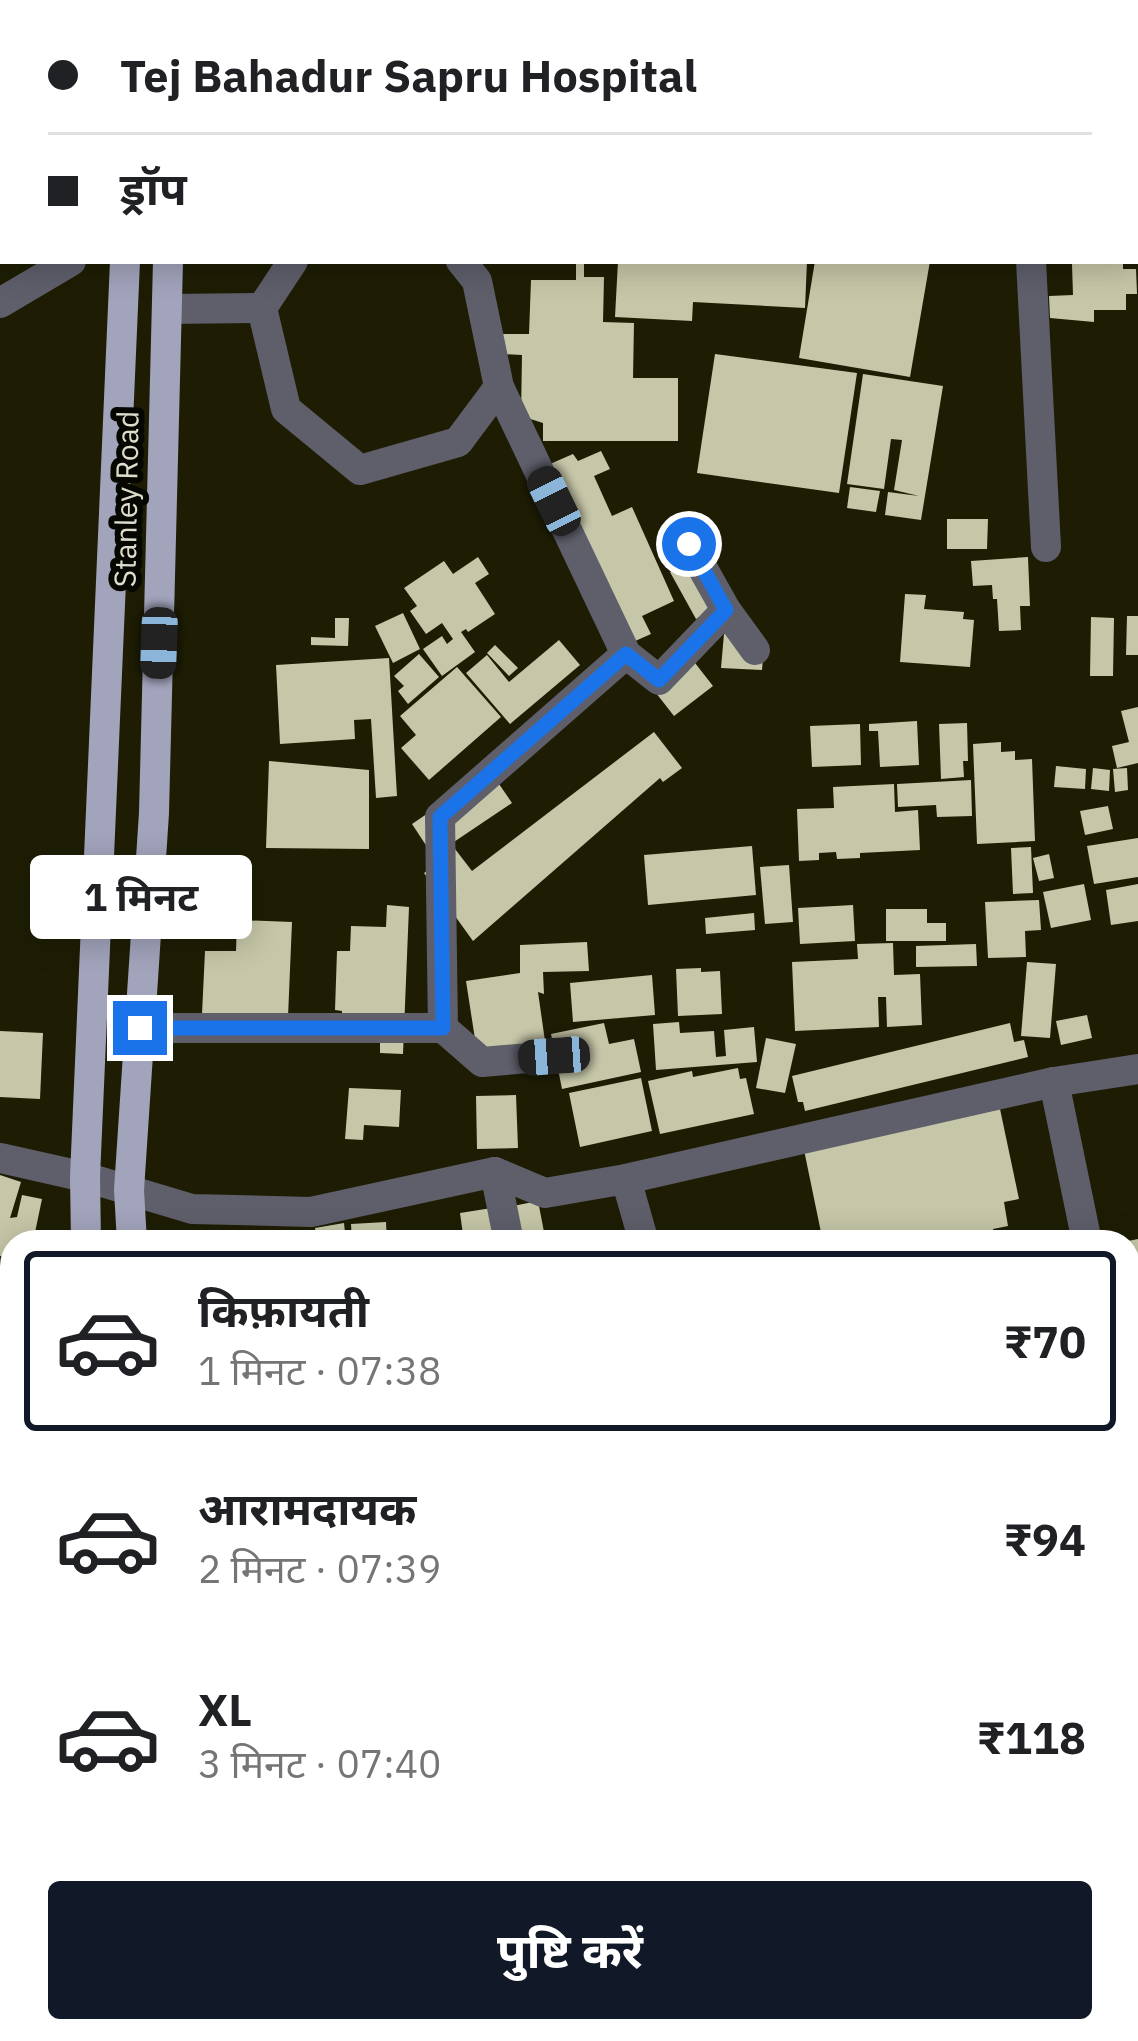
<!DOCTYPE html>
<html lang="hi">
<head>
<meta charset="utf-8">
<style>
	body { margin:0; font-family:"IBM Plex Sans","Noto Sans Devanagari",sans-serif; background:#f2f2f2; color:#202124; height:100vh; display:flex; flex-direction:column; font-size:45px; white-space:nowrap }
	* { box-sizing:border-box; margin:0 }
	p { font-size:39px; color:#757577 }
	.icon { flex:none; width:66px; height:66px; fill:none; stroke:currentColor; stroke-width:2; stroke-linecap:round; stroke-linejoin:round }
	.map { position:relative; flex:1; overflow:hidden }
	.details { position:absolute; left:0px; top:1230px; width:1140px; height:813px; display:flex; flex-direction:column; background:#fff; border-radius:36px 36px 0 0; box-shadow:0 6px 30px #0003 }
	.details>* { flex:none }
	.guide { position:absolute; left:0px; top:0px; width:1140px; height:264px; box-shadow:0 6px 30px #0003; display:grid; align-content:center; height:264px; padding:0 48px; background:#fff }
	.end { position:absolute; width:54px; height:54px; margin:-27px; border:15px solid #1a73e8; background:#fff; box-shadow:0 0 0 6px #fff }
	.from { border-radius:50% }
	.bubble { position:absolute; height:84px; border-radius:12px; background:#fff; box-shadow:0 6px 30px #0003; font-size:39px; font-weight:700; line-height:84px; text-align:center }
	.car { position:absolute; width:36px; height:72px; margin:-36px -18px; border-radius:15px; box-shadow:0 0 9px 3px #0007; background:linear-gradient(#222 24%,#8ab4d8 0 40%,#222 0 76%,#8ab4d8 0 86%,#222 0) }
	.guide b { display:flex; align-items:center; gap:42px; height:114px; font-size:45px }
	.guide b+b { border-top:3px solid #e0e0e0 }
	.guide i { width:30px; height:30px; background:#202124 }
	ul { padding:21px 0 0; list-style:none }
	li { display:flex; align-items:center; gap:36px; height:180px; margin:0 24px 18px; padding:0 24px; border:6px solid transparent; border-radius:12px }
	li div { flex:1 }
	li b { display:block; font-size:45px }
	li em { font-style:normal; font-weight:700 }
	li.current { border-color:#111827 }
	li>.icon { width:108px; height:108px; stroke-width:1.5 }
	.button { display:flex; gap:24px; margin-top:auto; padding:24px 48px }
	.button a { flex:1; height:138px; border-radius:12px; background:#111827; color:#fff; font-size:48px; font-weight:700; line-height:138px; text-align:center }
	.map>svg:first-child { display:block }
	.building { fill:#c6c6a8 }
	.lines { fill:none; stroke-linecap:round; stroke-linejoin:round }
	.minor { stroke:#5e5f6b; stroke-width:30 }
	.secondary { stroke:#858699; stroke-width:30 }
	.primary { stroke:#a2a4bc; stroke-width:30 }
	.route { stroke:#1a73e8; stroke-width:15 }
	.labels { text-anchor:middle; stroke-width:12; stroke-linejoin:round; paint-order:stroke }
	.street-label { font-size:30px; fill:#ddddcd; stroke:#070701 }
</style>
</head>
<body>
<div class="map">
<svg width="1138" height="2041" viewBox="0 0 1138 2041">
	<rect width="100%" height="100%" fill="#1e1d04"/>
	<!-- building -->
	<g class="building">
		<path d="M576 261H584V277H604L603 322 634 323 633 378H678V441H543V423L521 416 522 355 500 354V334H529L531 280H576Z"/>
		<path d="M618 261H807L805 308 693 302 692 321 615 317Z"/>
		<path d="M815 261H930L910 377 799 358Z"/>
		<path d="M1081 261H1123V269H1136L1137 294H1126V310H1094V322L1050 318 1049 296 1073 295 1072 264Z"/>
		<path d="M715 354 857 373 839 493 697 473Z"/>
		<path d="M863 374 943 386 921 520 885 515 888 492 919 496 894 490 902 440 891 439 884 489 847 484Z"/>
		<path d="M601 451 610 469 594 476 612 516 632 507 674 601 642 616 651 634 633 642 550 464 573 454 578 461Z"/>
		<path d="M850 487 880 491 876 512 847 508Z"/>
		<path d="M947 519H988L987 549H947Z"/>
		<path d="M679 531 720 605 696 619 670 572 676 569 661 541Z"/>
		<path d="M478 557 489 574 475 583 495 614 468 632 466 629 461 632 475 652 442 676 423 649 442 636 447 644 453 639 442 623 426 634 410 611 417 606 404 588 444 561 453 574Z"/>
		<path d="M1028 557 1030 606H1020L1021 630 999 631 997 599H993L992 585 973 586 971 561Z"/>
		<path d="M905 594 926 595 924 609 964 612 963 619 974 620 970 667 900 662Z"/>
		<path d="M403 613 420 649 393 663 375 626Z"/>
		<path d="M1127 616H1138V655H1126Z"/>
		<path d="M1091 617 1114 618 1113 676H1090Z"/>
		<path d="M335 618H349L348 646 311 645V637L335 638Z"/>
		<path d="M724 634 748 635 764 647 762 670 721 668Z"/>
		<path d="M559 640 580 665 510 724 466 673 487 655 509 682Z"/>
		<path d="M495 645 518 668 509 676 487 653Z"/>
		<path d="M419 654 439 677 408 704 398 691 404 686 394 676Z"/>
		<path d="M389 658 397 796 376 798 371 719 354 720 355 739 280 744 276 665Z"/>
		<path d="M695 663 713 686 674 716 656 693Z"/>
		<path d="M457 667 501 717 429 780 401 748 416 735 400 716Z"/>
		<path d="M1138 707V763L1117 768 1112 746 1129 742 1121 711Z"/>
		<path d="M917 721 919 765 880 767 878 731H869V724Z"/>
		<path d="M967 723 968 761H963L964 777 941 779 939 724Z"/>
		<path d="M860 724 861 765 812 767 810 726Z"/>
		<path d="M654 732 682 768 663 782 660 778 473 941 424 873 455 849 472 871Z"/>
		<path d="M1001 742V752L1015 751V760L1032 759 1035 841 977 844 973 744Z"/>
		<path d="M269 761 369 770V849L266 848Z"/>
		<path d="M1056 766 1086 769 1085 789 1054 787Z"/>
		<path d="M1093 768 1110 770 1109 791 1091 789Z"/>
		<path d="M1127 768 1128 790 1115 792 1113 769Z"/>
		<path d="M490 771 512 803 433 856 412 824Z"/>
		<path d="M971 780 972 816 937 817 936 805 898 807 897 784Z"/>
		<path d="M894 784 895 812 918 810 920 850 860 853V858L837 859 836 852 819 853V860L799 861 797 809 834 808 833 787Z"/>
		<path d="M1108 806 1113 829 1085 835 1080 811Z"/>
		<path d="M1138 838V877L1094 884 1087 846Z"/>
		<path d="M752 846 756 895 648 905 644 855Z"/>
		<path d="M1031 847 1033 893 1013 894 1011 848Z"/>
		<path d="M1049 854 1054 878 1039 881 1033 858Z"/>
		<path d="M789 865 793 922 765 924 760 867Z"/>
		<path d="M1084 884 1091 920 1051 928 1043 892Z"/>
		<path d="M1138 884V921L1111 925 1106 890Z"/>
		<path d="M1039 900 1041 930 1025 931 1026 957 988 958 985 902Z"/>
		<path d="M387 905 409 907 403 1054 380 1053V1038L341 1036 342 1011 335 1010 337 951H350L351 926 386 927Z"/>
		<path d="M853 905 855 941 800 944 798 908Z"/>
		<path d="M886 909H927V923H946V941H886Z"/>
		<path d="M754 913 755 930 706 934 705 918Z"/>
		<path d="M237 920 292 922 288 1017 202 1014 205 951H236Z"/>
		<path d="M587 942 589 971 543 972 544 994 538 992 545 1041 477 1052 466 981 520 973V945Z"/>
		<path d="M893 943 894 975 920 974 922 1025 887 1027 886 997H878L879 1027 795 1031 792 962 858 959 857 944Z"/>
		<path d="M976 944 977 966 916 967V946Z"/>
		<path d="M1027 962 1056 964 1050 1038 1021 1036Z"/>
		<path d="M701 968V972L720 971 722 1014 678 1016 676 969Z"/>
		<path d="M652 975 655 1015 573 1022 570 983Z"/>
		<path d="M1087 1015 1092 1038 1061 1045 1056 1021Z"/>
		<path d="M679 1022 680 1033 714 1031 716 1057 726 1056 724 1030 754 1027 757 1062 656 1070 653 1024Z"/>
		<path d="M604 1023 609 1044 634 1039 641 1072 562 1089 551 1034Z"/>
		<path d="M1010 1023 1014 1042 1024 1040 1028 1057 805 1111 803 1102H798L792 1076Z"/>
		<path d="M0 1031 43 1033 40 1099 0 1097Z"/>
		<path d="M766 1038 796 1044 785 1093 756 1088Z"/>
		<path d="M738 1068 740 1079 746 1078 754 1114 660 1134 648 1081 692 1071 693 1077Z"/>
		<path d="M641 1078 652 1131 580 1147 569 1093Z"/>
		<path d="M349 1088 401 1090 399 1127 364 1125 363 1140 345 1139Z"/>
		<path d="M516 1095 518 1148 477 1149 476 1096Z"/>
		<path d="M1000 1109 1019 1199 1004 1202 1008 1226 993 1229 996 1242H823L804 1150Z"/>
		<path d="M0 1175 21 1182 10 1218 17 1217 22 1195 42 1199 33 1242H12V1260L0 1256Z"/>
		<path d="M538 1201 546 1242H520L513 1206Z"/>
		<path d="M498 1207 503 1242H464L460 1213Z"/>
		<path d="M386 1222 387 1242H352L351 1224Z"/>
		<path d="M344 1223 346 1242H317L315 1228Z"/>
		<path d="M1138 1239V1298L1128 1301V1241Z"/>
		<path d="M1138 1308V1389L1128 1393V1313Z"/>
		<path d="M1133 1507 1138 1522V1581L1128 1585V1508Z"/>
		<rect x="0" y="1721" width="12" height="45"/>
		<path d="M0 1771 12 1772V1819L0 1818Z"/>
		<path d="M751 2031H826L827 2041H752Z"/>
	</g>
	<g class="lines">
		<!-- minor -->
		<g class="minor">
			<path d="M1018 0V3"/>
			<path d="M645 3 647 0"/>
			<path d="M293 261 262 308 286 409 360 470 458 442 499 387"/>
			<path d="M1031 261 1046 547"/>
			<path d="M0 303 71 261"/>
			<path d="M167 309 262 308"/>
			<path d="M689 544 726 610"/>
			<path d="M626 654 659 680 726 610 755 650"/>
			<path d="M140 1028H443L440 817 626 654 499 387 477 281 461 261"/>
			<path d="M443 1028 482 1062 553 1056"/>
			<path d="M1054 1082 1087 1242"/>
			<path d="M0 1158 85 1177 192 1209 311 1212 495 1172 545 1193 626 1179 1054 1082 1138 1069"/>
			<path d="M495 1172 509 1242"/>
			<path d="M626 1179 644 1242"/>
			<path d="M1128 1310 1138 1306"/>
			<path d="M1128 1425 1138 1456"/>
			<path d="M1128 1578 1138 1575"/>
			<path d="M1128 1890 1138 2036"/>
			<path d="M328 2041 329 2031"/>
			<path d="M530 2041 531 2031"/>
		</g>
		<!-- secondary -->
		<g class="secondary">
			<path d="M0 1585 12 1580"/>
			<path d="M1128 1613 1138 1610"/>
			<path d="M0 1628 12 1624"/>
		</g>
		<!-- primary -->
		<g class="primary">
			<path d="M135 3V0"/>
			<path d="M174 3V0"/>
			<path d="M86 1242 85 1177 125 261"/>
			<path d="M132 1242 129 1190 154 813 168 261"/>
			<path d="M88 2041 89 2031"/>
			<path d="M130 2041 131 2031"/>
		</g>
	</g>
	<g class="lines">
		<!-- route -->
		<path class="route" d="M140 1028H443L440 817 626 654 659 680 726 610 689 544"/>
	</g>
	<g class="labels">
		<!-- street labels -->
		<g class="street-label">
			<text transform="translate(127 499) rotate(-89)" y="10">Stanley Road</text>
		</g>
	</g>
</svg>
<i class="end from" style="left:689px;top:544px"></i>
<i class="end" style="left:140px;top:1028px"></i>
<div class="bubble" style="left:30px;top:855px;width:222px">1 मिनट</div>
<i class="car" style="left:554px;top:501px;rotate:334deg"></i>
<i class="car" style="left:159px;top:643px;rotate:182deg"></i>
<i class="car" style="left:554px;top:1056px;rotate:266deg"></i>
<div class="guide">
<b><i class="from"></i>Tej Bahadur Sapru Hospital</b>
<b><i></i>ड्रॉप</b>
</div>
<section class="details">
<ul>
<li class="current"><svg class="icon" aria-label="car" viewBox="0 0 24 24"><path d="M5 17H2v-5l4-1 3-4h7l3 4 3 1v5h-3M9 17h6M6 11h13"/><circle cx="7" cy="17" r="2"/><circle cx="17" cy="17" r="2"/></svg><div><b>किफ़ायती</b><p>1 मिनट · 07:38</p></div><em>₹70</em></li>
<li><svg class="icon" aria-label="car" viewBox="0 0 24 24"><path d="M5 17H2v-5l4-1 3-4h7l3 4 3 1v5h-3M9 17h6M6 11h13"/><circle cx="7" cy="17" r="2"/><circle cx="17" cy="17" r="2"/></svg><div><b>आरामदायक</b><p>2 मिनट · 07:39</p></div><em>₹94</em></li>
<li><svg class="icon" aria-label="car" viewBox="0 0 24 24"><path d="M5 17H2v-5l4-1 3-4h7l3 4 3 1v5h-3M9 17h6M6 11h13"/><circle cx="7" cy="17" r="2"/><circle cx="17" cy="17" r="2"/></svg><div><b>XL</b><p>3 मिनट · 07:40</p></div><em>₹118</em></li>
</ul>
<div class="button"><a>पुष्टि करें</a></div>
</section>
</div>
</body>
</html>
